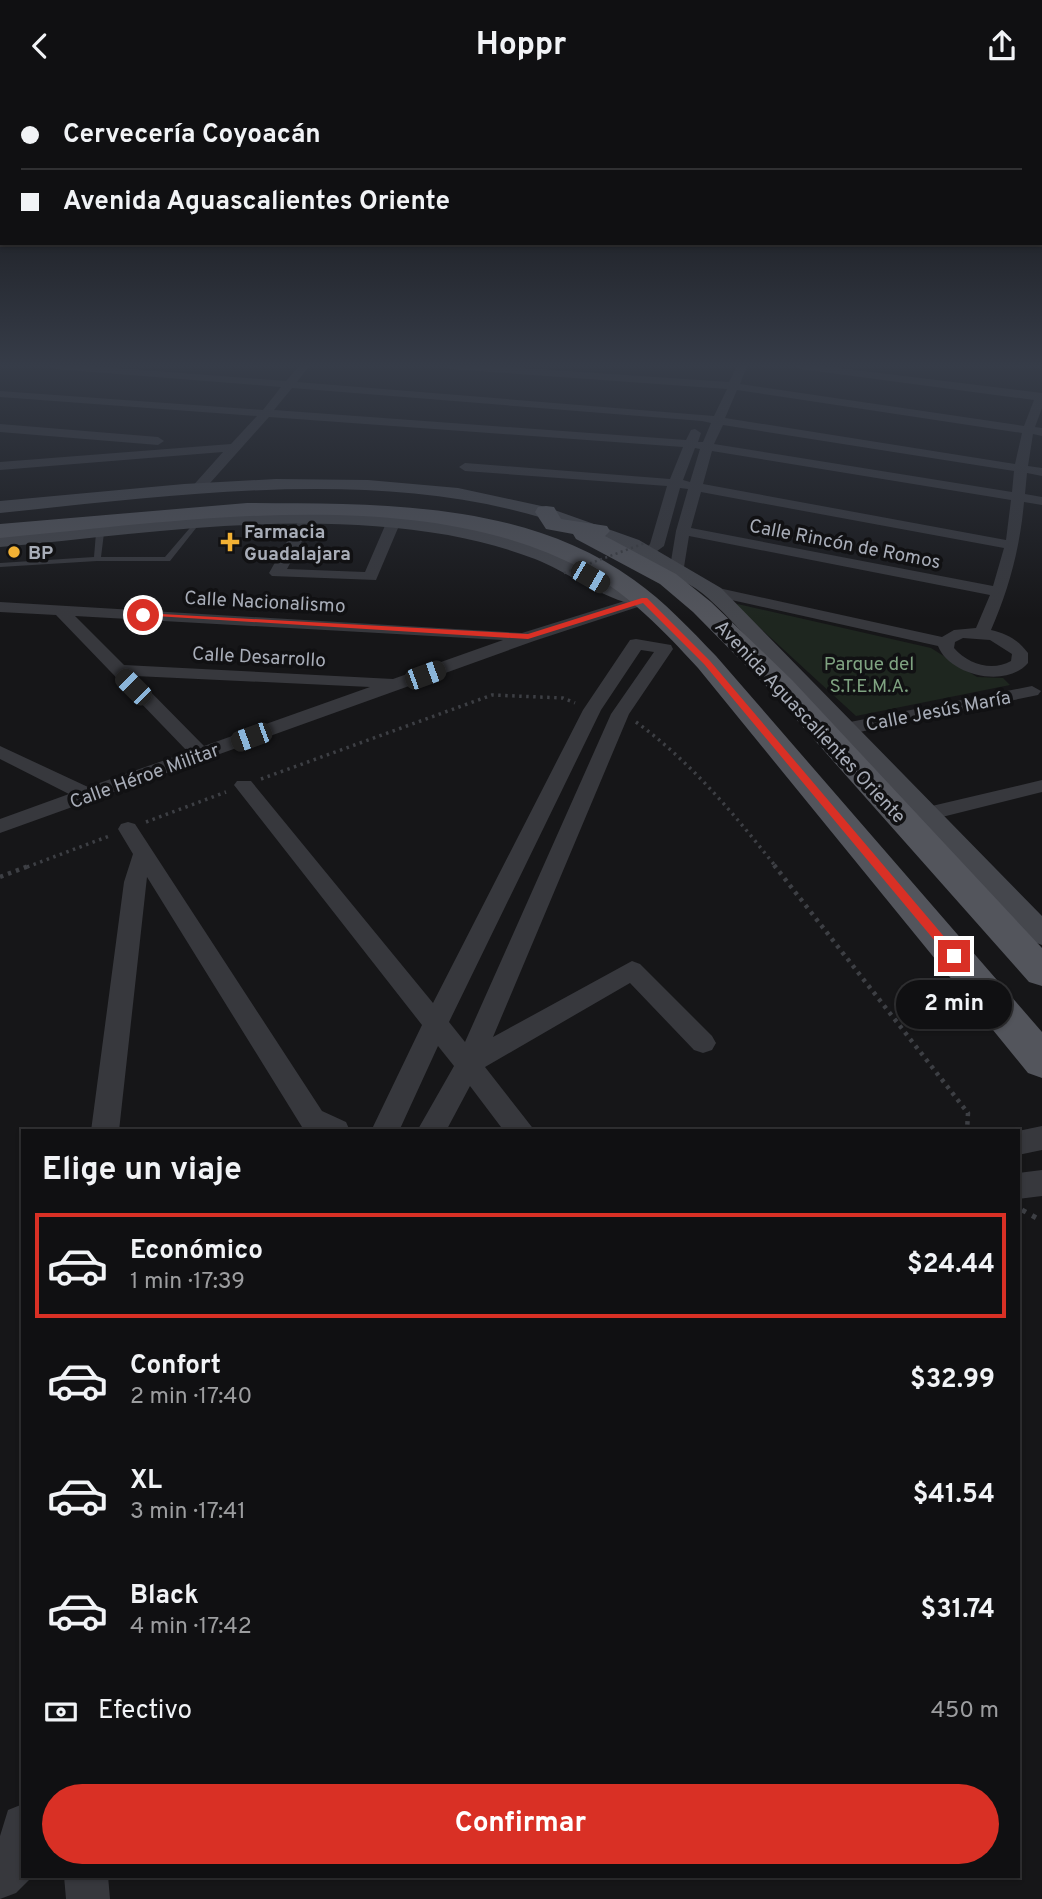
<!DOCTYPE html>
<html lang="es">
<head>
<meta charset="utf-8">
<style>
	body { margin:0; font-family:Overpass,sans-serif; background:#19191b; color:#f1f3f6; height:100vh; display:flex; flex-direction:column; font-size:26px; white-space:nowrap }
	* { box-sizing:border-box; margin:0 }
	p { font-size:23px; color:#9c9d9f }
	.icon { flex:none; width:38px; height:38px; fill:none; stroke:currentColor; stroke-width:2; stroke-linecap:round; stroke-linejoin:round }
	.map { position:relative; flex:1; overflow:hidden }
	.panel { position:absolute; left:21px; top:1038px; width:999px; height:749px; display:flex; flex-direction:column; background:#101012; border-radius:0px; box-shadow:0 2px 5px #0004,0 0 0 2px #303032 }
	.panel>* { flex:none }
	.banner { position:absolute; left:0px; top:0px; width:1043px; height:154px; box-shadow:0 2px 5px #0004,0 0 0 2px #303032; display:grid; align-content:center; height:154px; padding:0 21px; background:#101012 }
	.end { position:absolute; width:32px; height:32px; margin:-16px; border:9px solid #d93025; background:#fff; box-shadow:0 0 0 4px #fff }
	.from { border-radius:50% }
	.bubble { position:absolute; height:49px; border-radius:24px; background:#101012; box-shadow:0 2px 5px #0004,0 0 0 2px #303032; font-size:23px; font-weight:700; line-height:49px; text-align:center }
	.car { position:absolute; width:21px; height:42px; margin:-21px -10px; border-radius:9px; box-shadow:0 0 5px 2px #0007; background:linear-gradient(#222 24%,#8ab4d8 0 40%,#222 0 76%,#8ab4d8 0 86%,#222 0) }
	.banner b { display:flex; align-items:center; gap:24px; height:66px; font-size:26px }
	.banner b+b { border-top:2px solid #303032 }
	.banner i { width:18px; height:18px; background:#f1f3f6 }
	ul { padding:0; list-style:none }
	li { display:flex; align-items:center; gap:21px; height:105px; margin:0 14px 10px; padding:0 7px; border:4px solid transparent; border-radius:0px }
	li div { flex:1 }
	li b { display:block; font-size:26px }
	li em { font-style:normal; font-weight:700 }
	li.selected { border-color:#d93025 }
	li>.icon { width:63px; height:63px; stroke-width:1.5 }
	h2 { padding:0 21px; font-size:32px; line-height:84px }
	.pay { display:flex; align-items:center; gap:18px; height:77px; padding:0 21px; font-size:26px }
	.pay p { margin-inline-start:auto }
	.cta { display:flex; gap:14px; margin-top:auto; padding:14px 21px }
	.cta a { flex:1; height:80px; border-radius:42px; background:#d93025; color:#fff; font-size:28px; font-weight:700; line-height:80px; text-align:center }
	header { display:flex; justify-content:space-between; align-items:center; height:91px; padding:0 21px; background:#101012; font-size:32px; font-weight:700 }
	.map>svg:first-child { display:block }
	.green { fill:#1e261f }
	.lines { fill:none; stroke-linecap:round; stroke-linejoin:round }
	.path-far2 { stroke:#3d3f44; stroke-width:3.5; stroke-dasharray:2.5 4.5; stroke-linecap:butt }
	.path-far1 { stroke:#3d3f44; stroke-width:4.5; stroke-dasharray:3.5 5; stroke-linecap:butt }
	.path { stroke:#3d3f44; stroke-width:5; stroke-dasharray:4.5 7; stroke-linecap:butt }
	.lane { fill:#37383d; fill-rule:evenodd }
	.street { fill:#37383d; fill-rule:evenodd }
	.secondary { fill:#45474d; fill-rule:evenodd }
	.primary { fill:#53555c; fill-rule:evenodd }
	.path-bridge { stroke:#3d3f44; stroke-width:2.5; stroke-dasharray:2 3.5; stroke-linecap:butt }
	.route { fill:#d93025 }
	.poi-dot { fill:#f2b134; stroke:#111113; stroke-width:2.5 }
	.labels { text-anchor:middle; stroke-width:7; stroke-linejoin:round; paint-order:stroke }
	.far-poi-label { font-size:19px; font-weight:bold; fill:#a8adb8; stroke:#111113; text-anchor:start }
	.far-street-label { font-size:19px; fill:#a8adb8; stroke:#111113 }
	.far-park-label { font-size:19px; fill:#7fa381; stroke:#111113 }
</style>
</head>
<body>
<header><svg class="icon" aria-label="back" viewBox="0 0 24 24"><path d="M15 5l-7 7 7 7"/></svg>Hoppr<svg class="icon" aria-label="share" viewBox="0 0 24 24"><path d="M12 15V3M7 8l5-5 5 5M5 13v7h14v-7"/></svg></header>
<div class="map">
<svg width="1042" height="1808" viewBox="0 0 1042 1808">
	<rect width="100%" height="100%" fill="#161618"/>
	<!-- green -->
	<path class="green" d="M733 512 931 557 977 586 1003 587 1010 594 856 625Z"/>
	<g class="lines">
		<!-- path-far2 -->
		<g class="path-far2">
			<path d="M636 631C690 670 735 724 776 776"/>
			<path d="M261 688 492 604 563 607 575 612"/>
			<path d="M146 731 226 701"/>
			<path d="M27 776 112 744"/>
		</g>
		<!-- path-far1 -->
		<g class="path-far1">
			<path d="M774 774 968 1022 967 1040"/>
			<path d="M0 786 31 774"/>
		</g>
		<!-- path -->
		<path class="path" d="M1022 1119 1042 1130"/>
		<!-- lane -->
		<path class="lane" d="M195 431 200 432 170 470H97L0 476V472L94 466 96 442 100 440 104 442 101 466H165Z"/>
		<!-- street -->
		<g class="street">
			<path d="M50 275H92L286 290 299 275H309L297 291 714 325 727 298 450 278 445 275H494L729 291 737 275H747L740 293 1024 335 1034 309 800 278 795 275H823L1042 302V317L1035 336 1042 337V345L1033 343 1028 375 1042 377V385L1027 382 1025 403 1042 406V414L1024 411C1020 457 1009 498 991 539 1008 543 1018 549 1028 562V572C1006 598 949 584 938 555L709 504 706 501 714 496 942 546 954 539 976 537 990 504 689 445 684 476 682 479H672L670 476 676 440 688 398 680 397 664 455 649 466 642 462 650 453 667 395 465 380 459 376 465 372 670 388 683 356 269 326 202 401 197 402 190 398 223 361 0 379V371L231 353 257 325 0 306V300L263 319 281 296 55 278ZM292 297 702 330 711 332 703 351H698L701 342 695 338 691 339 686 349 274 319ZM737 299 1022 342 1015 373 725 327ZM723 334 1014 380 1012 401 714 353ZM695 357 700 358 690 391 683 389ZM712 360 1011 409 1006 449 703 393ZM701 401 1004 457 993 495 691 437ZM963 547 990 549 1012 563 1011 570C992 581 968 573 954 557L955 551Z"/>
			<path d="M0 333 158 346 164 350 158 354 0 341Z"/>
			<path d="M308 422 315 426 287 478 365 481 387 430 394 426 399 427 401 430 376 489 272 485 269 482 301 426Z"/>
			<path d="M644 504 650 506 652 509 650 512 534 550 0 742V728L69 703 0 668V655L88 696 188 661 56 524 0 521V511L522 542ZM75 525 503 549 393 588 124 574ZM135 585 370 596 204 655Z"/>
			<path d="M636 548 671 554 673 558 629 623 493 946 632 870 640 873 712 945 716 952 712 959 703 962 694 959 630 892 485 976 535 1040H504L470 995 446 1040H417L454 975 438 955 399 1040H371L422 934 234 694 237 690H251L433 912 583 619 630 549ZM641 559 654 561 611 623 465 951 449 931 601 619Z"/>
			<path d="M1032 595 1041 600 1038 604 845 644 836 638 845 632Z"/>
			<path d="M1042 689V701L926 730 919 728 916 723 919 718Z"/>
			<path d="M128 731 135 733 322 1020 346 1031 350 1040H309L302 1036 147 786 119 1040H91L124 791 133 763 118 738 121 733Z"/>
			<path d="M1042 1035V1059L1018 1064V1040Z"/>
			<path d="M1042 1079V1105L1018 1108V1082Z"/>
			<path d="M23 1713V1785H33L16 1802 0 1808V1745L8 1719Z"/>
			<path d="M64 1785H108L110 1808H66Z"/>
		</g>
		<!-- secondary -->
		<g class="secondary">
			<path d="M276 388 368 389 458 397 546 416 639 449 721 497 1042 825V854L1031 850 1016 838C947 764 878 690 809 616 776 580 744 540 708 507 693 493 670 484 652 474 461 362 210 401 0 422V410L184 393Z"/>
			<path d="M283 420C373 420 464 428 550 459 573 468 595 480 617 491 627 497 648 500 655 509L652 514C622 521 565 479 535 468 507 457 478 450 448 444 299 418 150 442 0 456V444L169 427Z"/>
		</g>
		<!-- primary -->
		<g class="primary">
			<path d="M247 412C377 413 523 409 634 489 665 511 690 538 716 565L1042 941V987L1028 982 698 577C664 540 630 504 586 480 422 390 180 431 0 447V433Z"/>
			<path d="M546 415 554 416 561 428 607 435 610 440 605 445 676 483 711 511 792 589 1042 857V895L1029 891 772 601 693 521 660 493 576 448 573 443 546 438 535 421 538 416Z"/>
		</g>
		<!-- path-bridge -->
		<path class="path-bridge" d="M564 482 645 452"/>
	</g>
	<!-- sky -->
	<linearGradient id="sky" x2="0" y2="1"><stop stop-color="#0c0c0d"/><stop offset="0.52" stop-color="#363c48"/><stop offset="1" stop-color="#363c48" stop-opacity="0"/></linearGradient>
	<rect width="1042" height="528" fill="url(#sky)"/>
	<!-- route -->
	<path class="route" d="M642 507H647L710 570 958 862V868H950L704 573 643 512 528 548 139 524 143 522 528 543Z"/>
	<!-- markers -->
	<g class="poi-dot">
		<path d="M226.5 440.5h7v7h7v7h-7v7h-7v-7h-7v-7h7z"/>
		<circle cx="14" cy="461" r="7"/>
	</g>
	<g class="labels">
		<!-- far-poi labels -->
		<g class="far-poi-label">
			<text x="244" y="447">Farmacia<tspan x="244" dy="22">Guadalajara</tspan></text>
			<text x="28" y="468">BP</text>
		</g>
		<!-- far-street labels -->
		<g class="far-street-label">
			<text transform="translate(845 452) rotate(11)" y="7">Calle Rincón de Romos</text>
			<text transform="translate(265 510) rotate(3)" y="7">Calle Nacionalismo</text>
			<text transform="translate(259 565) rotate(3)" y="7">Calle Desarrollo</text>
			<text transform="translate(938 619) rotate(-11)" y="7">Calle Jesús María</text>
			<text transform="translate(811 630) rotate(47)" y="7">Avenida Aguascalientes Oriente</text>
			<text transform="translate(144 684) rotate(-20)" y="7">Calle Héroe Militar</text>
		</g>
		<!-- far-park labels -->
		<g class="far-park-label">
			<text x="869" y="579">Parque del<tspan x="869" dy="22">S.T.E.M.A.</tspan></text>
		</g>
	</g>
</svg>
<i class="end from" style="left:143px;top:524px"></i>
<i class="end" style="left:954px;top:865px"></i>
<div class="bubble" style="left:896px;top:889px;width:116px">2 min</div>
<i class="car" style="left:590px;top:486px;rotate:120deg"></i>
<i class="car" style="left:425px;top:584px;rotate:70deg"></i>
<i class="car" style="left:133px;top:596px;rotate:315deg"></i>
<i class="car" style="left:251px;top:646px;rotate:250deg"></i>
<div class="banner">
<b><i class="from"></i>Cervecería Coyoacán</b>
<b><i></i>Avenida Aguascalientes Oriente</b>
</div>
<section class="panel">
<h2>Elige un viaje</h2>
<ul>
<li class="selected"><svg class="icon" aria-label="car" viewBox="0 0 24 24"><path d="M5 17H2v-5l4-1 3-4h7l3 4 3 1v5h-3M9 17h6M6 11h13"/><circle cx="7" cy="17" r="2"/><circle cx="17" cy="17" r="2"/></svg><div><b>Económico</b><p>1 min · 17:39</p></div><em>$24.44</em></li>
<li><svg class="icon" aria-label="car" viewBox="0 0 24 24"><path d="M5 17H2v-5l4-1 3-4h7l3 4 3 1v5h-3M9 17h6M6 11h13"/><circle cx="7" cy="17" r="2"/><circle cx="17" cy="17" r="2"/></svg><div><b>Confort</b><p>2 min · 17:40</p></div><em>$32.99</em></li>
<li><svg class="icon" aria-label="car" viewBox="0 0 24 24"><path d="M5 17H2v-5l4-1 3-4h7l3 4 3 1v5h-3M9 17h6M6 11h13"/><circle cx="7" cy="17" r="2"/><circle cx="17" cy="17" r="2"/></svg><div><b>XL</b><p>3 min · 17:41</p></div><em>$41.54</em></li>
<li><svg class="icon" aria-label="car" viewBox="0 0 24 24"><path d="M5 17H2v-5l4-1 3-4h7l3 4 3 1v5h-3M9 17h6M6 11h13"/><circle cx="7" cy="17" r="2"/><circle cx="17" cy="17" r="2"/></svg><div><b>Black</b><p>4 min · 17:42</p></div><em>$31.74</em></li>
</ul>
<div class="pay"><svg class="icon" aria-label="cash" viewBox="0 0 24 24"><path d="M3 7h18v10H3z"/><circle cx="12" cy="12" r="2"/></svg>Efectivo<p>450 m</p></div>
<div class="cta"><a>Confirmar</a></div>
</section>
</div>
</body>
</html>
